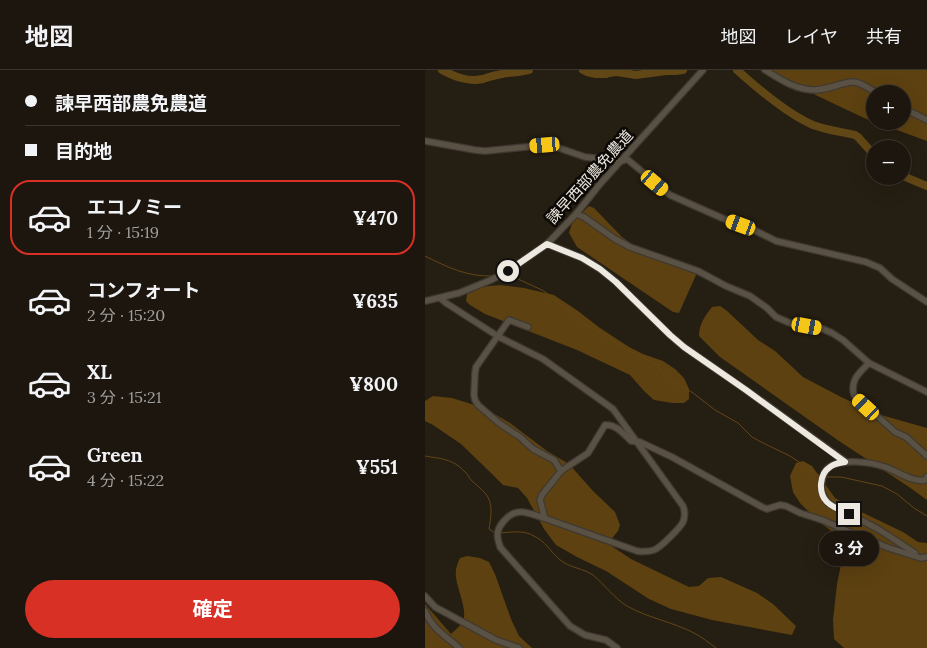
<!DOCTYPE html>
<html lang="ja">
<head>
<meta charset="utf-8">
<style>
	body { margin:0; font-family:Lora,"Noto Sans JP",serif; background:#251f17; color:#f1f3f6; height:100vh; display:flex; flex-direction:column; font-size:19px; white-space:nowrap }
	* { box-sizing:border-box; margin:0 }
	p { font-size:16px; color:#a09f9e }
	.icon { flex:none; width:28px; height:28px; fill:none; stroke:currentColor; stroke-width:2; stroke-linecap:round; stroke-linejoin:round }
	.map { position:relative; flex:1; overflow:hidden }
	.details { display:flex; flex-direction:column; background:#1c160e; width:425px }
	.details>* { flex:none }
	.top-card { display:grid; align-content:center; height:110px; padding:0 25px; background:#1c160e }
	.controls { position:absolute; left:441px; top:15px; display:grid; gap:10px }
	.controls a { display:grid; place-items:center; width:45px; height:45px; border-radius:50%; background:#1c160e; box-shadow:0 5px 20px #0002,0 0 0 1px #3a352e; font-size:25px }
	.end { position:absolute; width:22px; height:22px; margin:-11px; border:6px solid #ede8e0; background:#111; box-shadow:0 0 0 2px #111 }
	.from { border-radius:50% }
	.bubble { position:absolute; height:35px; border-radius:18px; background:#1c160e; box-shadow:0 5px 20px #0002,0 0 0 1px #3a352e; font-size:16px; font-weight:700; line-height:35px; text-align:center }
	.car { position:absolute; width:15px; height:30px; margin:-15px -8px; border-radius:6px; box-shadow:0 0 4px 1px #0007; background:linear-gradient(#f5c518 24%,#345 0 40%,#f5c518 0 76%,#345 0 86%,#f5c518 0) }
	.top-card b { display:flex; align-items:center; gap:18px; height:48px; font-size:19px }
	.top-card b+b { border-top:1px solid #3a352e }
	.top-card i { width:12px; height:12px; background:#f1f3f6 }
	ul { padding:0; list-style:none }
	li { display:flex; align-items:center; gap:15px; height:75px; margin:0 10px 8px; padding:0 15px; border:2px solid transparent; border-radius:20px }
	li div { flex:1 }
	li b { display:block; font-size:19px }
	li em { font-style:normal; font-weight:700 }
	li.selected { border-color:#d93025 }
	li>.icon { width:45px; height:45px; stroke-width:1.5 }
	.primary-button { display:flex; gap:10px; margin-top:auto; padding:10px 25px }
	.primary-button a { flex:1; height:58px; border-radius:30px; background:#d93025; color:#fff; font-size:20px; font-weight:700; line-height:58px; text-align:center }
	header { display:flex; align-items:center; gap:30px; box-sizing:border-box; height:70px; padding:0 25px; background:#1c160e; border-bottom:1px solid #3a352e }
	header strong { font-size:24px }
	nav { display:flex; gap:28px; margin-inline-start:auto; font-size:18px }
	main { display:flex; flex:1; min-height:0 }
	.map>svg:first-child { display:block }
	.forest { fill:#5d4110; fill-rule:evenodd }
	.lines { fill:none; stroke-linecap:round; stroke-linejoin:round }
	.stream { stroke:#624716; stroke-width:1 }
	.river { stroke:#624716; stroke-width:8 }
	.minor-casing { stroke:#3f3932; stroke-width:8 }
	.minor { stroke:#595144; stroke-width:5.5 }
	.route { stroke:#ede8e0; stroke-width:6 }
	.labels { text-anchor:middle; stroke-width:5; stroke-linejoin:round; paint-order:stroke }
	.street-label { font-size:15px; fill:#ede8e0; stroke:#0b0805 }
</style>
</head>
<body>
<header>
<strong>地図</strong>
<nav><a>地図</a><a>レイヤ</a><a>共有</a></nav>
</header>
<main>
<section class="details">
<div class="top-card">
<b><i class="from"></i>諫早西部農免農道</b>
<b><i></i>目的地</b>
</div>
<ul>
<li class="selected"><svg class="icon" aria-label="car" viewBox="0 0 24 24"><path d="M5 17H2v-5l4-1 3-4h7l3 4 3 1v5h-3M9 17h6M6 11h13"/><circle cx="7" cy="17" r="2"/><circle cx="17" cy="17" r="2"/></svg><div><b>エコノミー</b><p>1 分 · 15:19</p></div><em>¥470</em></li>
<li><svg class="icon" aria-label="car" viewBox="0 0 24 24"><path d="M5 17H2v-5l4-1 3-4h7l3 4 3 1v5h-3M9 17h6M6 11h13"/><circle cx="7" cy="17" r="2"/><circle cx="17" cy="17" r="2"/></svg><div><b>コンフォート</b><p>2 分 · 15:20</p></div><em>¥635</em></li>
<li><svg class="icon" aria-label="car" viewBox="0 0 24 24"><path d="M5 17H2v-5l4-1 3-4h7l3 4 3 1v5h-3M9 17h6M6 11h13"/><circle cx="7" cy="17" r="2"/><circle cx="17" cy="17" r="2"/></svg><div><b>XL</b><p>3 分 · 15:21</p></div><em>¥800</em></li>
<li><svg class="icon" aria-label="car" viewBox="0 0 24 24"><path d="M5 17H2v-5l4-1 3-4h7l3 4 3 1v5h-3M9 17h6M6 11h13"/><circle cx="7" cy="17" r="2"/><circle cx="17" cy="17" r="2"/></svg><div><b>Green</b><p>4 分 · 15:22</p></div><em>¥551</em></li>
</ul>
<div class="primary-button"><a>確定</a></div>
</section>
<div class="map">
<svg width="502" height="578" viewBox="0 0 502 578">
	<rect width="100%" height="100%" fill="#251e12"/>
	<!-- forest -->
	<g class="forest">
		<path d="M338 0H502V71L439 48ZM450 24H478V51H450Z"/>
		<path d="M164 136 169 138 197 167 214 179 256 193 267 195 273 199 271 205 254 243 248 242 152 177 144 163 147 153Z"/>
		<path d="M75 215 99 218 129 225 153 241 175 258 204 277 218 284 238 291 250 299 259 308 264 319V329L259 333H247L229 330 219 321 205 305 152 280 60 244 45 235 41 231 42 224 55 217Z"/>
		<path d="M295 236 301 240 333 270 350 281 378 307 418 328 456 345 502 358V430L484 417 414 371 295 287 274 266C274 254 280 246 287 237Z"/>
		<path d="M8 326 27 328 59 338 85 353 122 381 144 394 168 421 190 442 195 455 193 461 184 472 188 477 206 489 264 517 274 516 283 508 296 507 332 523 348 534 371 556 367 565 287 550 246 539 224 529 181 501 152 487 131 475 119 459 102 428 93 418 78 415 65 402 36 374 8 355 0 351V331Z"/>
		<path d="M378 391 387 396 410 428 428 438 478 462 493 472 502 473V578H419L409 569 408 550 412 514 418 485 413 466 393 451 375 433 368 422 365 406 371 393Z"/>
		<path d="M42 486 55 488 64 492 70 504 86 549 94 566 107 578H0V534L26 564C29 561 34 557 37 553 44 541 32 520 31 507 30 500 32 494 35 488Z"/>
	</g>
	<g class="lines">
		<!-- stream -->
		<g class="stream">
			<path d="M0 186C22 197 42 207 68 206"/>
			<path d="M79 206 91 208 119 221 159 253 201 279 232 295 235 300 242 307 268 323 290 340 313 353 327 367 336 372 365 386 374 392 383 400 396 406"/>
			<path d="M0 386C16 389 27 388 40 402 43 404 44 408 47 411 51 415 56 418 59 422 69 432 66 446 64 459L70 463"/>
			<path d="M400 407H416L457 416 472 424 489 438 502 446"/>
			<path d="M76 463C87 462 99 460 109 466 120 471 125 481 134 489 144 498 158 498 168 505 180 515 189 528 202 536 223 548 248 552 269 563 277 567 284 573 291 578"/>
		</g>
		<!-- river -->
		<g class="river">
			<path d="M17 0C30 7 43 12 58 9 64 7 70 5 77 4 86 2 94 3 104 0"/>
			<path d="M158 0 162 2 171 4H181L184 3 192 2 211 5 241 1H250L258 0"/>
			<path d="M312 0C332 18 364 45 388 55 401 60 417 62 430 65L433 67 450 86"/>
			<path d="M478 106 502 116"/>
		</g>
		<!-- minor casing -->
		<g class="minor-casing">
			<g id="minor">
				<path d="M340 0C356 10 371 20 390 20 403 20 417 12 428 12 437 12 446 20 453 24"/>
				<path d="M478 38 502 50"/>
				<path d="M0 71 50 80 60 81 121 75 128 76 160 87 197 91 202 89 245 125 297 148 329 160 351 171 441 192 455 198 467 209 502 232"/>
				<path d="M151 144 159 147 190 169 205 177 273 201 301 216 325 226 342 238 351 247 365 253 398 259 407 263 418 270 444 293 502 322"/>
				<path d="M122 174 157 188 175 199 191 212 245 265 259 277 321 320 421 392"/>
				<path d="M15 228 21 233 74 267 118 289 188 339 258 436C260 441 260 447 258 452 255 458 235 478 229 480 223 482 218 482 212 481L119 448"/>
				<path d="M0 231 34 223 66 210 83 201 122 174 151 144 175 114 278 0"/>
				<path d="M103 257 84 250 51 297 50 303 49 325 50 330 53 335 74 353 95 367 108 379 129 390 136 401"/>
				<path d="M444 293C434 303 425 310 429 325L470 362 481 367 502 386"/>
				<path d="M490 483 453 459 403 433C398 426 395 420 397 411 398 406 399 401 403 398 415 388 446 392 460 397 471 401 489 413 500 410L502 407"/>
				<path d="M0 526 10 537 71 570 94 578"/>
				<path d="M0 541C7 559 20 565 34 578"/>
				<path d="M192 578 181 570 160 565 145 556 75 477C75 474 73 472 73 469 70 458 83 442 96 442 103 442 112 446 119 448V445L115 430 117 425 136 401 163 383 180 355C191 354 199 364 206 371L215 372 247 387 337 437 342 439 355 435 361 436 375 443 397 450 429 464 464 478 496 488 501 487"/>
			</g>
		</g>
		<!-- minor -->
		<use href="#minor" class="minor"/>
	</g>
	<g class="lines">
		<!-- route -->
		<path class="route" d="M83 201 122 174 157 188 175 199 191 212 245 265 259 277 321 320 420 392C415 393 410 393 405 397 394 404 393 423 402 432 408 438 417 440 424 444"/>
	</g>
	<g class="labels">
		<!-- street labels -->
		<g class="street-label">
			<text transform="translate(165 107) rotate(-48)" y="5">諫早西部農免農道</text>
		</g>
	</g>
</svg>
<div class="controls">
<a>+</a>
<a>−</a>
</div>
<i class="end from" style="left:83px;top:201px"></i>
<i class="end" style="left:424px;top:444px"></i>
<div class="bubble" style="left:394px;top:461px;width:60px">3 分</div>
<i class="car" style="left:120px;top:75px;rotate:265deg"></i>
<i class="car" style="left:230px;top:113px;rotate:130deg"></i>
<i class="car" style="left:316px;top:155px;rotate:290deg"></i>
<i class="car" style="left:382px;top:256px;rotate:100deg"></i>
<i class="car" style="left:441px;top:337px;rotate:313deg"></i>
</div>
</main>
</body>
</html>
